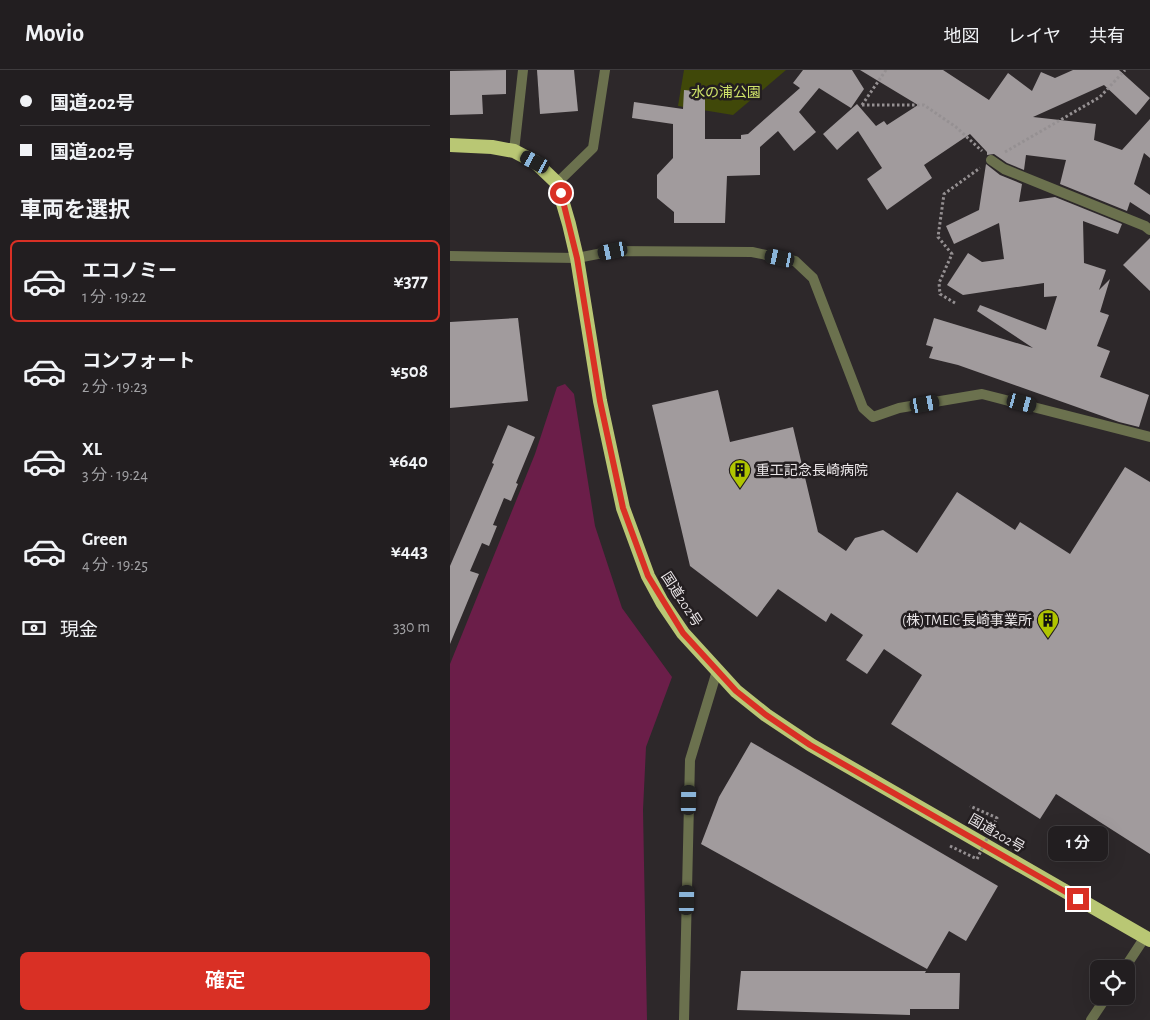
<!DOCTYPE html>
<html lang="ja">
<head>
<meta charset="utf-8">
<style>
	body { margin:0; font-family:"Alegreya Sans","Noto Sans JP",sans-serif; background:#2a2729; color:#f1f3f6; height:100vh; display:flex; flex-direction:column; font-size:19px; white-space:nowrap }
	* { box-sizing:border-box; margin:0 }
	p { font-size:16px; color:#a2a2a5 }
	.icon { flex:none; width:28px; height:28px; fill:none; stroke:currentColor; stroke-width:2; stroke-linecap:round; stroke-linejoin:round }
	.map { position:relative; flex:1; overflow:hidden }
	.side { display:flex; flex-direction:column; background:#221e20; width:450px }
	.side>* { flex:none }
	.top-card { display:grid; align-content:center; height:110px; padding:0 20px; background:#221e20 }
	.fabs { position:absolute; left:640px; top:890px; display:grid; gap:10px }
	.fabs a { display:grid; place-items:center; width:45px; height:45px; border-radius:8px; background:#221e20; box-shadow:0 5px 20px #0002,0 0 0 1px #3f3c3e; font-size:25px }
	.end { position:absolute; width:22px; height:22px; margin:-11px; border:6px solid #d93025; background:#fff; box-shadow:0 0 0 2px #fff }
	.from { border-radius:50% }
	.bubble { position:absolute; height:35px; border-radius:8px; background:#221e20; box-shadow:0 5px 20px #0002,0 0 0 1px #3f3c3e; font-size:16px; font-weight:600; line-height:35px; text-align:center }
	.car { position:absolute; width:15px; height:30px; margin:-15px -8px; border-radius:6px; box-shadow:0 0 4px 1px #0007; background:linear-gradient(#222 24%,#8ab4d8 0 40%,#222 0 76%,#8ab4d8 0 86%,#222 0) }
	.top-card b { display:flex; align-items:center; gap:18px; height:48px; font-size:19px }
	.top-card b+b { border-top:1px solid #3f3c3e }
	.top-card i { width:12px; height:12px; background:#f1f3f6 }
	ul { padding:0; list-style:none }
	li { display:flex; align-items:center; gap:15px; height:82px; margin:0 10px 8px; padding:0 10px; border:2px solid transparent; border-radius:8px }
	li div { flex:1 }
	li b { display:block; font-size:19px }
	li em { font-style:normal; font-weight:600 }
	li.on { border-color:#d93025 }
	li>.icon { width:45px; height:45px; stroke-width:1.5 }
	h2 { padding:0 20px; font-size:22px; line-height:60px }
	.pay { display:flex; align-items:center; gap:12px; height:55px; padding:0 20px; font-size:19px }
	.pay p { margin-inline-start:auto }
	.button { display:flex; gap:10px; margin-top:auto; padding:10px 20px }
	.button a { flex:1; height:58px; border-radius:8px; background:#d93025; color:#fff; font-size:20px; font-weight:600; line-height:58px; text-align:center }
	header { display:flex; align-items:center; gap:30px; box-sizing:border-box; height:70px; padding:0 25px; background:#221e20; border-bottom:1px solid #3f3c3e }
	header strong { font-size:24px }
	nav { display:flex; gap:28px; margin-inline-start:auto; font-size:18px }
	main { display:flex; flex:1; min-height:0 }
	.map>svg:first-child { display:block }
	.green { fill:#404809 }
	.water { fill:#6b1e49 }
	.building { fill:#a19b9d }
	.lines { fill:none; stroke-linecap:round; stroke-linejoin:round }
	.path { stroke:#959092; stroke-width:3; stroke-dasharray:2.5 2.5; stroke-linecap:butt }
	.service { stroke:#6b714e; stroke-width:10 }
	.minor { stroke:#6b714e; stroke-width:10 }
	.trunk { stroke:#b9c774; stroke-width:14 }
	.path-bridge { stroke:#959092; stroke-width:3; stroke-dasharray:2.5 2.5; stroke-linecap:butt }
	.route { stroke:#d93025; stroke-width:6 }
	.labels { text-anchor:middle; stroke-width:5; stroke-linejoin:round; paint-order:stroke }
	.park-label { font-size:14px; fill:#cfe369; stroke:#231e20 }
	.poi-label { font-size:14px; fill:#ebe7e9; stroke:#231e20; text-anchor:start }
	.street-label { font-size:14px; fill:#ebe7e9; stroke:#231e20 }
</style>
</head>
<body>
<header>
<strong>Movio</strong>
<nav><a>地図</a><a>レイヤ</a><a>共有</a></nav>
</header>
<main>
<section class="side">
<div class="top-card">
<b><i class="from"></i>国道202号</b>
<b><i></i>国道202号</b>
</div>
<h2>車両を選択</h2>
<ul>
<li class="on"><svg class="icon" aria-label="car" viewBox="0 0 24 24"><path d="M5 17H2v-5l4-1 3-4h7l3 4 3 1v5h-3M9 17h6M6 11h13"/><circle cx="7" cy="17" r="2"/><circle cx="17" cy="17" r="2"/></svg><div><b>エコノミー</b><p>1 分 · 19:22</p></div><em>¥377</em></li>
<li><svg class="icon" aria-label="car" viewBox="0 0 24 24"><path d="M5 17H2v-5l4-1 3-4h7l3 4 3 1v5h-3M9 17h6M6 11h13"/><circle cx="7" cy="17" r="2"/><circle cx="17" cy="17" r="2"/></svg><div><b>コンフォート</b><p>2 分 · 19:23</p></div><em>¥508</em></li>
<li><svg class="icon" aria-label="car" viewBox="0 0 24 24"><path d="M5 17H2v-5l4-1 3-4h7l3 4 3 1v5h-3M9 17h6M6 11h13"/><circle cx="7" cy="17" r="2"/><circle cx="17" cy="17" r="2"/></svg><div><b>XL</b><p>3 分 · 19:24</p></div><em>¥640</em></li>
<li><svg class="icon" aria-label="car" viewBox="0 0 24 24"><path d="M5 17H2v-5l4-1 3-4h7l3 4 3 1v5h-3M9 17h6M6 11h13"/><circle cx="7" cy="17" r="2"/><circle cx="17" cy="17" r="2"/></svg><div><b>Green</b><p>4 分 · 19:25</p></div><em>¥443</em></li>
</ul>
<div class="pay"><svg class="icon" aria-label="cash" viewBox="0 0 24 24"><path d="M3 7h18v10H3z"/><circle cx="12" cy="12" r="2"/></svg>現金<p>330 m</p></div>
<div class="button"><a>確定</a></div>
</section>
<div class="map">
<svg width="700" height="950" viewBox="0 0 700 950">
	<rect width="100%" height="100%" fill="#2d282a"/>
	<!-- green -->
	<path class="green" d="M234 0H336L283 45 228 36Z"/>
	<!-- water -->
	<path class="water" d="M115 314 124 324 145 456 172 538 222 607 196 677 193 740 197 950H0V594L85 384 107 317Z"/>
	<!-- building -->
	<g class="building">
		<path d="M56 0V24L32 25 33 44 0 45V1Z"/>
		<path d="M87 0H124L128 41 90 44Z"/>
		<path d="M353 0H402L414 19 401 38 369 18 349 42 366 62 344 81 328 61 310 77V105L277 106 275 153H224V142L207 128V105L223 88V54L182 48 184 32 233 39 234 20 255 22V69H291V65L298 64 350 18 343 13Z"/>
		<path d="M410 0H493L539 30 558 3 582 21 591 2 605 8 623 0H669L700 28 686 45 654 15 583 47 646 54 644 70 672 80 700 49V88L694 83 684 114 700 125V145L680 132 677 141 610 114 616 90 576 85 574 100 557 93 544 84 537 85V82L520 64 474 95 482 108 437 140 417 109 432 98 408 61 387 80 373 64 407 34 426 56 434 51 437 55 468 35Z"/>
		<path d="M536 94 550 105 572 114 569 132 605 127 672 154 668 164 633 151 634 193 656 200 649 220 660 209 650 242 659 245 647 276 660 281 650 307 699 325 689 357 669 352 508 295 479 288 483 277 476 275 484 248 583 278 527 241 530 235 596 260 607 226 594 227V213L513 225 497 215 518 183 532 192 554 189 549 153 504 174 496 156 529 140Z"/>
		<path d="M700 168V221L673 195Z"/>
		<path d="M68 248 78 331 0 338V252Z"/>
		<path d="M268 320 280 372 343 357 368 462 396 481 405 468 433 460 467 483 507 422 565 460 570 452 620 484 675 397 700 412V784L606 724 590 749 441 654 472 605 434 579 417 604 396 590 413 565 381 543 376 552 328 519 307 547 240 496 202 335Z"/>
		<path d="M58 355 85 367 66 413 68 414 61 431 54 428 43 455 47 456 39 476 32 473 20 501 29 504 0 574V496L44 394 42 393Z"/>
		<path d="M301 672 548 816 516 871 499 861 477 899 251 774 269 727Z"/>
		<path d="M291 901H476L475 903H510L509 939H460V945L287 940Z"/>
	</g>
	<g class="lines">
		<!-- path -->
		<g class="path">
			<path d="M412 35H474L506 57 532 81"/>
			<path d="M412 35 436 0"/>
			<path d="M555 82 650 27 675 0"/>
			<path d="M505 233 490 224 489 213 502 184 488 167 494 124 530 98"/>
		</g>
		<!-- service -->
		<path class="service" d="M0 186 127 188 163 181 302 182 345 191 363 208 413 338 423 347 449 338 532 324 700 367"/>
		<!-- minor -->
		<g class="minor">
			<path d="M64 81 73 0"/>
			<path d="M541 90 554 99 695 156 700 160"/>
			<path d="M107 113 143 78 155 0"/>
			<path d="M674 899 695 867"/>
			<path d="M234 950 240 690 267 601"/>
			<path d="M641 950 657 926"/>
		</g>
		<!-- trunk -->
		<path class="trunk" d="M0 75 42 77 64 81 85 92 107 113 119 154 127 188 150 331 173 438 198 506 212 532 233 563 286 621 316 645 361 675 700 870"/>
		<!-- path-bridge -->
		<path class="path-bridge" d="M500 776 527 789 547 748 520 736"/>
	</g>
	<g class="lines">
		<!-- route -->
		<path class="route" d="M111 123 127 188 150 331 173 438 198 506 233 563 286 621 316 645 360 675 628 829"/>
	</g>
	<!-- icons -->
	<defs>
		<g id="building-pin" transform="scale(1.125)"><path d="M0 17L-7.5 6A9.5 9.5 0 1 1 7.5 6Z" fill="#b0c500" stroke="#231e20"/><path d="M-4-6H4V6H1V3H-1V6H-4ZM-2.5-4.3h1.7v1.8h-1.7ZM.8-4.3h1.7v1.8H.8ZM-2.5-1h1.7V.8h-1.7ZM.8-1h1.7V.8H.8Z" fill="#111"/></g>
	</defs>
	<g fill-rule="evenodd">
		<use href="#building-pin" x="290" y="400"/>
		<use href="#building-pin" x="598" y="550"/>
	</g>
	<g class="labels">
		<!-- park labels -->
		<g class="park-label">
			<text x="276" y="27">水の浦公園</text>
		</g>
		<!-- poi labels -->
		<g class="poi-label">
			<text x="306" y="405">重工記念長崎病院</text>
			<text x="582" y="555" text-anchor="end">(株)TMEIC 長崎事業所</text>
		</g>
		<!-- street labels -->
		<g class="street-label">
			<text transform="translate(232 529) rotate(57)" y="5">国道202号</text>
			<text transform="translate(547 763) rotate(30)" y="5">国道202号</text>
		</g>
	</g>
</svg>
<div class="fabs">
<a><svg class="icon" aria-label="locate" viewBox="0 0 24 24"><circle cx="12" cy="12" r="6"/><path d="M12 2v4M12 18v4M2 12h4M18 12h4"/></svg></a>
</div>
<i class="end from" style="left:111px;top:123px"></i>
<i class="end" style="left:628px;top:829px"></i>
<div class="bubble" style="left:598px;top:756px;width:60px">1 分</div>
<i class="car" style="left:85px;top:92px;rotate:298deg"></i>
<i class="car" style="left:163px;top:181px;rotate:258deg"></i>
<i class="car" style="left:330px;top:188px;rotate:282deg"></i>
<i class="car" style="left:572px;top:333px;rotate:105deg"></i>
<i class="car" style="left:475px;top:334px;rotate:80deg"></i>
<i class="car" style="left:239px;top:730px;rotate:1deg"></i>
<i class="car" style="left:237px;top:830px;rotate:1deg"></i>
</div>
</main>
</body>
</html>
